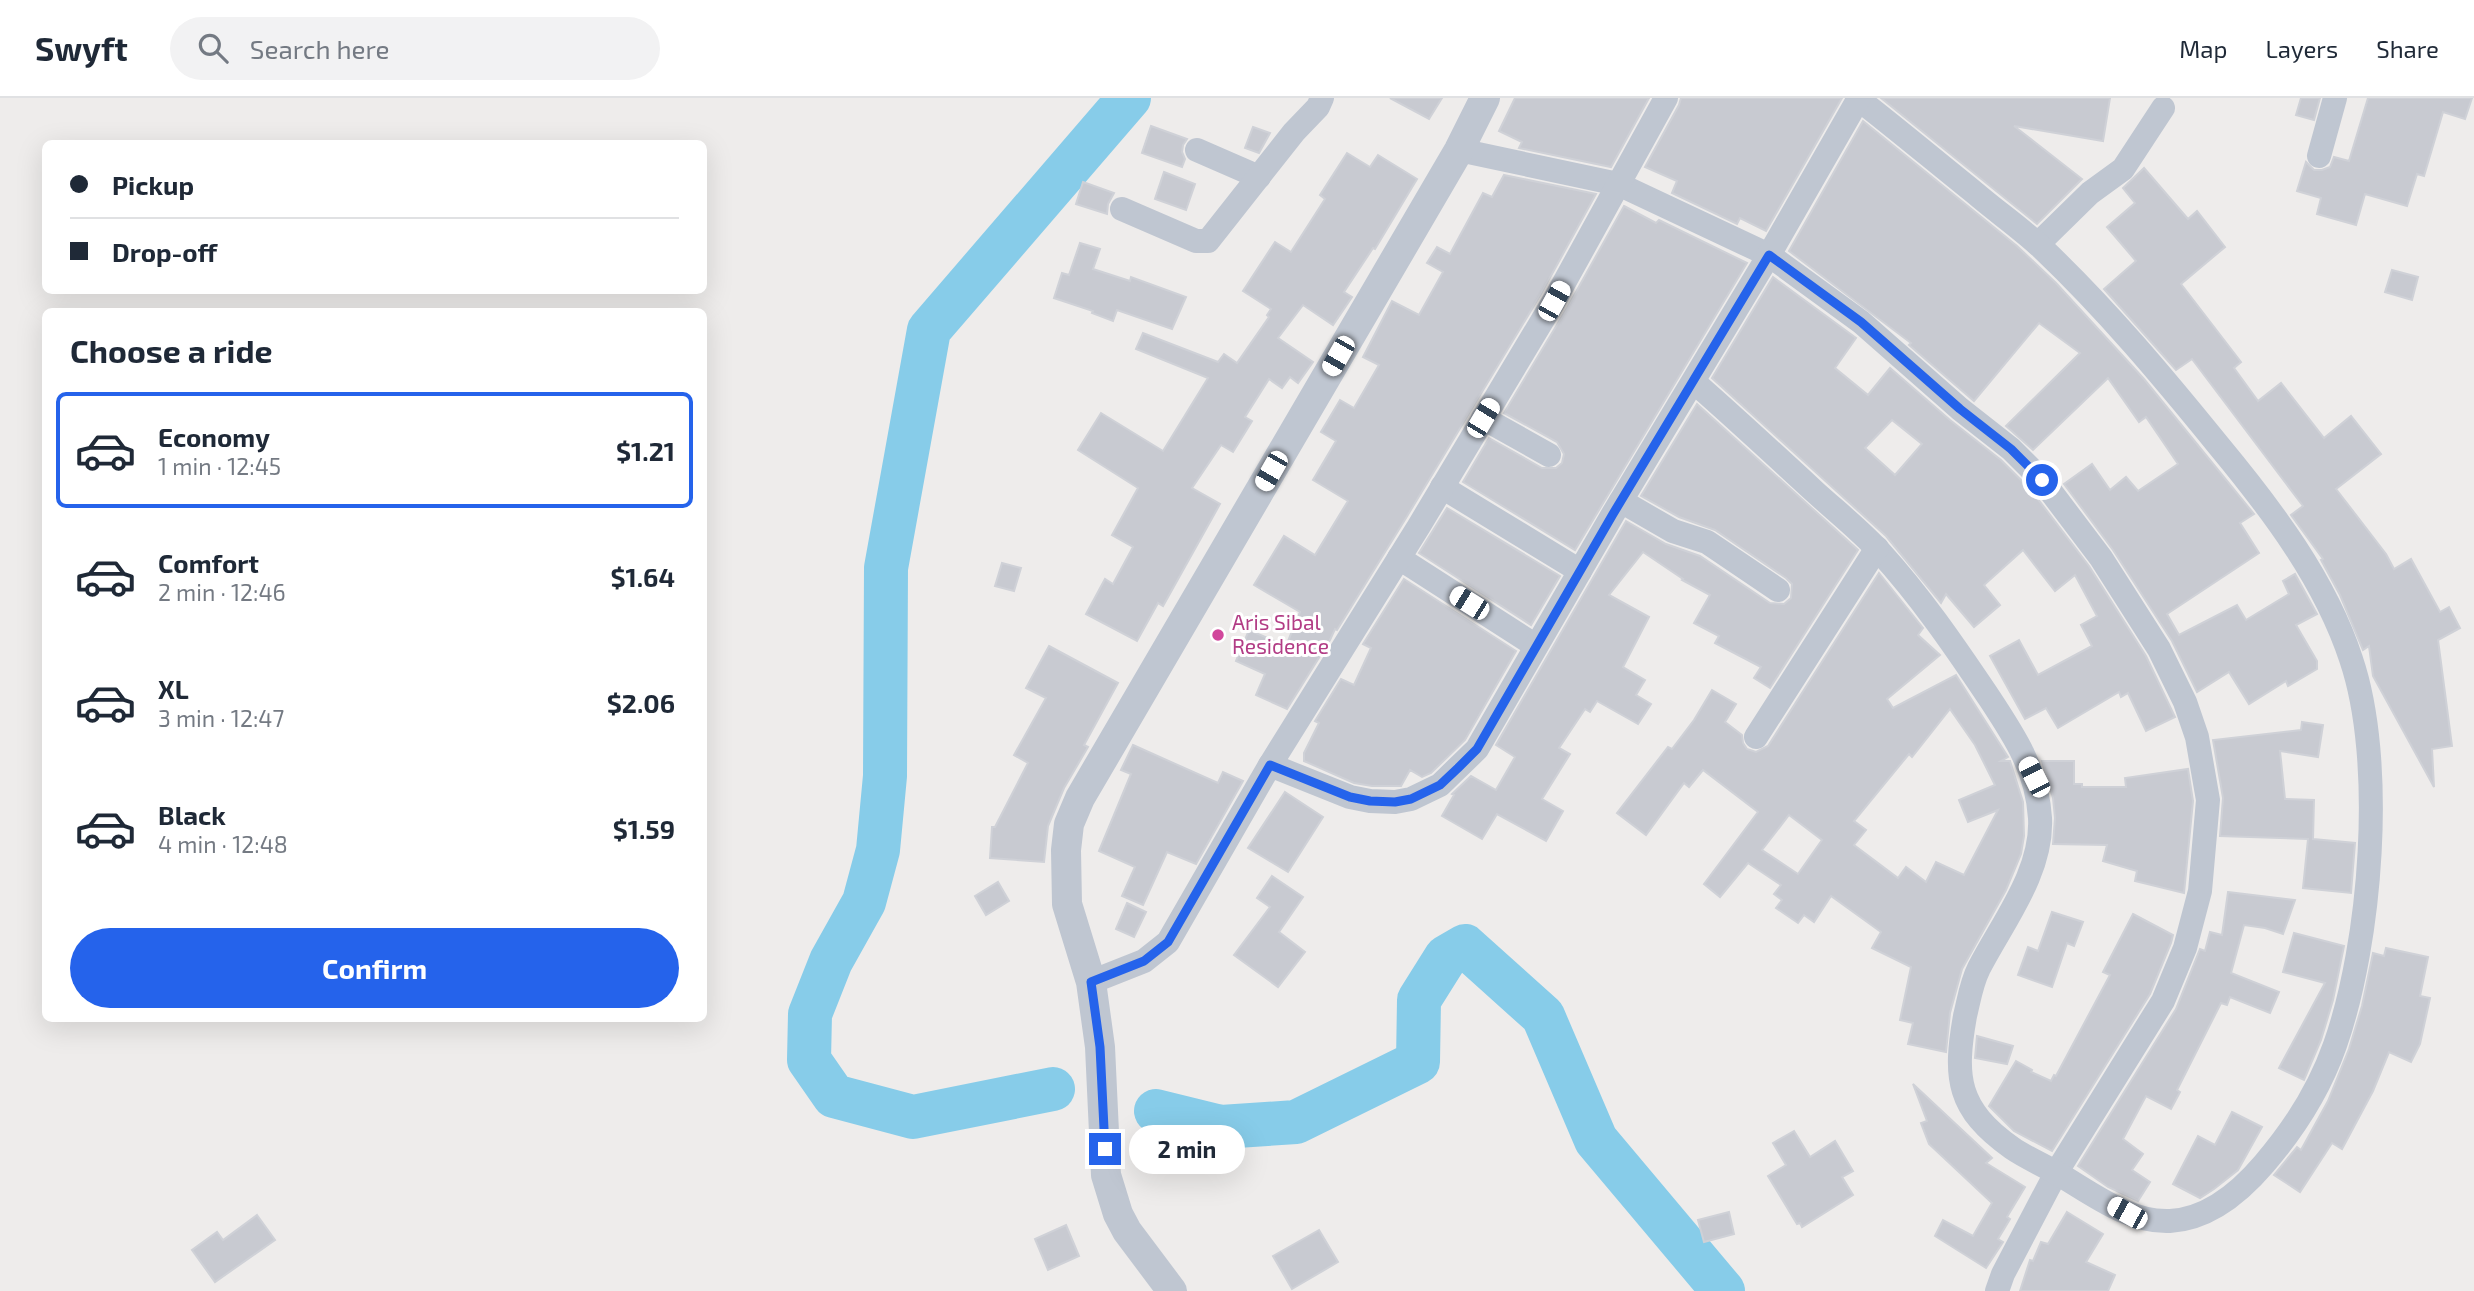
<!DOCTYPE html>
<html lang="en">
<head>
<meta charset="utf-8">
<style>
	body { margin:0; font-family:"Exo 2",sans-serif; background:#f2f2f3; color:#1f2937; height:100vh; display:flex; flex-direction:column; font-size:26px; white-space:nowrap }
	* { box-sizing:border-box; margin:0 }
	p { font-size:23px; color:#747a83 }
	.icon { flex:none; width:38px; height:38px; fill:none; stroke:currentColor; stroke-width:2; stroke-linecap:round; stroke-linejoin:round }
	.map { position:relative; flex:1; overflow:hidden }
	.panel { position:absolute; left:42px; top:210px; width:665px; height:714px; display:flex; flex-direction:column; background:#fff; border-radius:10px; box-shadow:0 7px 28px #0002 }
	.panel>* { flex:none }
	.hud { position:absolute; left:42px; top:42px; width:665px; height:154px; border-radius:10px; box-shadow:0 7px 28px #0002; display:grid; align-content:center; height:154px; padding:0 28px; background:#fff }
	.end { position:absolute; width:32px; height:32px; margin:-16px; border:9px solid #2563eb; background:#fff; box-shadow:0 0 0 4px #fff }
	.from { border-radius:50% }
	.bubble { position:absolute; height:49px; border-radius:24px; background:#fff; box-shadow:0 7px 28px #0002; font-size:23px; font-weight:700; line-height:49px; text-align:center }
	.car { position:absolute; width:21px; height:42px; margin:-21px -10px; border-radius:9px; box-shadow:0 0 5px 2px #0007; background:linear-gradient(#fff 24%,#345 0 40%,#fff 0 76%,#345 0 86%,#fff 0) }
	.hud b { display:flex; align-items:center; gap:24px; height:66px; font-size:26px }
	.hud b+b { border-top:2px solid #e0e1e3 }
	.hud i { width:18px; height:18px; background:#1f2937 }
	ul { padding:0; list-style:none }
	li { display:flex; align-items:center; gap:21px; height:116px; margin:0 14px 10px; padding:0 14px; border:4px solid transparent; border-radius:10px }
	li div { flex:1 }
	li b { display:block; font-size:26px }
	li em { font-style:normal; font-weight:700 }
	li.selected { border-color:#2563eb }
	li>.icon { width:63px; height:63px; stroke-width:1.5 }
	h2 { padding:0 28px; font-size:32px; line-height:84px }
	.button { display:flex; gap:14px; margin-top:auto; padding:14px 28px }
	.button a { flex:1; height:80px; border-radius:42px; background:#2563eb; color:#fff; font-size:28px; font-weight:700; line-height:80px; text-align:center }
	header { display:flex; align-items:center; gap:42px; box-sizing:border-box; height:98px; padding:0 35px; background:#fff; border-bottom:2px solid #e0e1e3 }
	header strong { font-size:33px }
	nav { display:flex; gap:38px; margin-inline-start:auto; font-size:24px }
	.search { width:490px; height:63px; background:#f2f2f3; display:flex; align-items:center; gap:18px; box-sizing:border-box; padding:0 24px; border-radius:38px; color:#747a83; font-size:26px }
	.map>svg:first-child { display:block }
	.lines { fill:none; stroke-linecap:round; stroke-linejoin:round }
	.river { stroke:#87cce9; stroke-width:44 }
	.building { fill:#c8cad1; stroke:#cfd1d7; stroke-width:2; fill-rule:evenodd }
	.minor { stroke:#bfc6d1; stroke-width:24 }
	.tertiary { stroke:#bfc6d1; stroke-width:30 }
	.route { stroke:#2563eb; stroke-width:9 }
	.hotel-dot { fill:#d1479c; stroke:#fff; stroke-width:2.5 }
	.labels { text-anchor:middle; stroke-width:6; stroke-linejoin:round; paint-order:stroke }
	.hotel-label { font-size:21px; fill:#b23c85; stroke:#fff; text-anchor:start }
</style>
</head>
<body>
<header>
<strong>Swyft</strong>
<div class="search"><svg class="icon" aria-label="search" viewBox="0 0 24 24"><circle cx="10" cy="10" r="6"/><path d="M15 15l6 6"/></svg>Search here</div>
<nav><a>Map</a><a>Layers</a><a>Share</a></nav>
</header>
<div class="map">
<svg width="2474" height="1193" viewBox="0 0 2474 1193">
	<rect width="100%" height="100%" fill="#eeeceb"/>
	<g class="lines">
		<!-- river -->
		<g class="river">
			<path d="M1053 991 913 1019 834 998 809 962 810 916 831 863 864 804 878 752 885 678 886 470 929 232 1129 0"/>
			<path d="M1156 1013 1221 1029 1296 1024 1418 964 1419 902 1446 859 1465 848 1543 918 1596 1042 1723 1193"/>
		</g>
	</g>
	<!-- building -->
	<g class="building">
		<path d="M1390 0H1442L1429 21Z"/>
		<path d="M1515 0H1649L1611 69 1519 50 1522 44 1499 33Z"/>
		<path d="M1681 0H1842L1766 133 1740 120 1737 126 1672 95 1677 83 1645 69 1679 7Z"/>
		<path d="M1881 0H2110L2103 43 2014 28 2082 81 2037 126Z"/>
		<path d="M2301 0H2320L2314 22 2296 17Z"/>
		<path d="M2368 0H2472L2465 21 2443 14 2424 78 2417 76 2407 108 2365 96 2356 127 2317 116 2321 100 2297 93 2306 64 2314 72H2322L2330 69 2334 59 2349 63Z"/>
		<path d="M1863 23 2017 148 2056 185 2144 281 2254 416 2240 425 2259 455 2167 516 2179 537 2237 507 2246 522 2289 496 2283 483 2295 476 2317 516 2296 527 2317 563V571L2288 588 2286 583 2249 606 2229 574 2197 594 2172 543 2113 452 2064 386 2092 366 2110 392 2126 379 2138 393 2178 366 2146 319 2139 324 2108 280 2033 352 2006 328 2080 255 2039 225 1974 303 1909 247 1911 245 1789 153Z"/>
		<path d="M1151 28 1187 41 1183 47 1182 54 1185 61 1182 69 1142 55Z"/>
		<path d="M1253 29 1270 35 1259 55 1245 50Z"/>
		<path d="M1347 55 1370 69 1378 57 1417 81 1375 151 1373 150 1344 194 1352 199 1333 227 1303 207 1278 240 1313 264 1298 285 1290 279 1282 290 1269 281 1245 319 1252 323 1233 354 1221 347 1192 390 1220 406 1163 508 1158 505 1137 543 1086 516 1105 481 1113 486 1133 449 1112 437 1138 390 1078 352 1101 315 1163 353 1208 280 1136 251 1143 235 1218 264 1224 256 1237 265 1269 219 1267 217 1271 211 1243 193 1275 144 1291 154 1325 101 1320 97Z"/>
		<path d="M2144 70 2188 121 2197 113 2225 149 2181 186 2241 264 2234 270 2258 303 2281 285 2324 340 2351 318 2381 356 2336 391 2386 456 2394 471 2411 461 2440 514 2449 509 2460 530 2438 542 2452 648 2432 651 2434 689 2373 578 2369 548 2363 552 2340 497 2321 462 2323 461 2291 417 2303 408 2192 261 2176 272 2104 191 2136 163 2107 129 2135 105 2123 90Z"/>
		<path d="M1164 74 1195 86 1186 112 1155 101Z"/>
		<path d="M1504 77 1596 96 1541 196 1406 420 1337 532 1335 531 1330 542 1287 611 1256 597 1265 576 1236 563 1249 532 1286 548 1300 514 1254 487 1284 438 1315 457 1348 403 1313 382 1336 343 1321 334 1340 302 1354 310 1379 267 1363 259 1392 203 1419 217 1443 174 1427 165 1437 149 1450 156 1483 95 1492 99Z"/>
		<path d="M1083 84 1114 95 1108 106 1107 116 1076 106Z"/>
		<path d="M1624 108 1656 125 1659 122 1747 165 1575 452 1463 384 1489 340 1542 370H1556L1562 365 1564 356 1557 344 1504 315 1567 210Z"/>
		<path d="M1080 145 1100 151 1093 171 1130 183 1131 179 1186 199 1172 231 1117 212 1113 223 1092 215 1093 213 1054 200 1062 175 1069 177Z"/>
		<path d="M2392 172 2418 179 2412 202 2385 194Z"/>
		<path d="M1773 179 1856 240 1835 270 1868 297 1890 270 1950 322 2001 362 2031 392 2089 468 2146 558 2175 619 2146 633 2128 595 2121 599 2119 594 2058 630 2046 610 2025 621 1990 558 2019 542 2038 577 2092 548 2081 527 2097 518 2075 477 2055 493 2023 452 1984 487 2000 507 1974 529 1946 496 1941 505 1886 438 1712 280ZM1892 322 1922 346 1895 377 1865 350Z"/>
		<path d="M1697 306 1858 452 1770 590 1754 580 1761 569 1715 545 1719 538 1694 525 1710 497 1682 482 1683 481 1643 454 1609 497 1649 519 1623 569 1645 582 1636 597 1651 606 1638 626 1597 603 1590 614 1585 611 1559 650 1570 656 1542 701 1563 713 1546 743 1497 716 1482 741 1442 718 1454 697 1452 696 1471 678 1496 692 1515 659 1496 647 1626 423 1666 446 1700 458 1770 505 1784 506 1791 500 1792 486 1786 480 1715 432 1679 419 1641 398Z"/>
		<path d="M1447 410 1560 478 1531 527 1419 455Z"/>
		<path d="M1002 465 1021 470 1014 493 995 488Z"/>
		<path d="M1879 475 1923 530 1918 537 1940 557 1887 601 1893 610 1956 577 2008 659 2001 663H2010L2023 704 2024 738 2021 756 2006 792 1962 871 1950 915 1946 954 1908 946 1913 925 1900 922 1911 869 1872 850 1881 834 1831 798 1814 824 1804 817 1798 825 1776 810 1782 802 1774 796 1781 787 1748 765 1720 799 1704 786 1758 714 1703 672 1689 689 1684 685 1646 737 1617 715 1668 649 1672 651 1694 622 1712 592 1736 606 1725 624 1742 637 1743 645 1747 651 1756 654 1768 648ZM1950 611 1975 647 1995 687 1959 702 1968 724 1998 712 1964 777 1936 764 1926 784 1906 769 1898 780 1854 747 1866 732 1854 723 1909 656 1912 659ZM1789 717 1822 742 1798 776 1762 752Z"/>
		<path d="M1404 481 1516 553 1465 642 1431 675 1422 679 1410 672 1401 688H1372L1354 685 1304 663V655L1319 625 1315 623 1341 581 1354 587 1371 550 1363 546Z"/>
		<path d="M1049 548 1118 585 1084 647 1088 649 1064 690 1048 728 1044 764 990 760 992 729H995L1028 665 1014 657 1046 600 1026 590Z"/>
		<path d="M2302 624 2323 627 2318 659 2280 653 2285 701 2314 702 2313 741 2355 745 2351 795 2303 790 2308 741 2220 738 2223 700 2213 642 2301 632Z"/>
		<path d="M1133 647 1218 685 1223 674 1243 683 1196 766 1167 754 1143 807 1122 798 1135 769 1099 753 1131 676 1121 672Z"/>
		<path d="M2042 663H2074V686H2082V689H2126L2125 680 2188 671 2193 703 2184 795 2135 783 2137 773 2103 763 2107 747 2053 746 2055 720 2053 700Z"/>
		<path d="M1285 694 1323 719 1288 774 1248 750Z"/>
		<path d="M1272 778 1303 799 1279 834 1305 854 1278 889 1234 857 1270 809 1257 800Z"/>
		<path d="M998 784 1009 803 986 817 975 798Z"/>
		<path d="M2228 794 2295 802 2283 836 2265 830 2244 827 2231 875 2279 894 2270 915 2230 899 2227 907 2221 905 2177 992 2180 994 2171 1011 2146 998 2123 1041 2143 1056 2132 1072 2150 1084 2138 1103 2108 1089 2078 1068 2176 911 2200 851 2205 853 2210 834 2222 837Z"/>
		<path d="M1127 805 1146 814 1134 839 1116 831Z"/>
		<path d="M2052 814 2083 824 2074 848 2067 845 2052 889 2018 877 2028 849 2038 853Z"/>
		<path d="M2133 816 2173 837 2171 845 2150 896 2052 1053 2014 1033 1989 1008 2016 963 2032 972 2031 974 2051 983 2054 977 2056 978 2110 877 2103 874Z"/>
		<path d="M2294 835 2344 848 2333 902 2321 942 2304 982 2279 970 2325 885 2283 874Z"/>
		<path d="M2386 850 2428 859 2420 898 2430 900 2420 946 2411 964 2389 954 2373 993 2342 1051 2332 1045 2300 1094 2274 1077 2297 1049 2301 1052 2328 1003 2349 951 2362 908 2373 855 2384 858Z"/>
		<path d="M1977 938 2013 948 2007 966 1975 960Z"/>
		<path d="M1913 986 1992 1060 1986 1065 2025 1089 2007 1119 2010 1121 1998 1141 2003 1144 1986 1170 1935 1138 1943 1122 1973 1138 1992 1105 1929 1046 1921 1025 1927 1023Z"/>
		<path d="M2232 1014 2262 1029 2238 1072 2214 1091 2200 1100 2173 1086 2198 1038 2215 1047Z"/>
		<path d="M1794 1033 1810 1059 1835 1043 1853 1073 1842 1079 1853 1097 1802 1129 1800 1125 1797 1126 1768 1078 1786 1067 1773 1045Z"/>
		<path d="M1729 1114 1734 1136 1704 1144 1698 1122Z"/>
		<path d="M2067 1114 2103 1136 2086 1164 2115 1177 2108 1193H2020L2030 1162 2033 1163 2041 1144 2048 1146Z"/>
		<path d="M257 1117 275 1142 215 1184 192 1152 217 1134 223 1142Z"/>
		<path d="M1066 1127 1079 1158 1048 1172 1035 1141Z"/>
		<path d="M1319 1132 1338 1164 1292 1191 1273 1158Z"/>
	</g>
	<g class="lines">
		<!-- minor -->
		<g class="minor">
			<path d="M1197 52 1259 79"/>
			<path d="M1459 52 1618 86 1769 157 1861 224 1960 311 2011 351 2042 382 2101 460 2159 551 2185 604 2197 639 2208 702 2200 793 2185 850 2163 903 2056 1075 2003 1176 1997 1193"/>
			<path d="M2319 58 2335 0"/>
			<path d="M1122 111 1196 143H1208L1294 34 1318 9 1322 0"/>
			<path d="M2038 146 2090 95 2123 71 2163 10"/>
			<path d="M1694 284C1735 320 1775 357 1815 394 1837 414 1861 433 1880 454 1920 498 1953 546 1986 595 2013 636 2037 670 2040 720 2043 774 2002 825 1979 870 1971 886 1969 902 1965 918 1954 980 1957 1011 2012 1050 2025 1059 2041 1066 2055 1074 2090 1094 2128 1125 2170 1123 2208 1121 2241 1093 2264 1066 2294 1031 2320 990 2335 947 2371 845 2386 664 2351 561 2325 482 2272 412 2219 348 2163 279 2107 212 2043 151 2022 131 1997 114 1975 95 1935 63 1897 31 1857 0"/>
			<path d="M1483 320 1549 357"/>
			<path d="M1442 389 1580 473"/>
			<path d="M1621 403 1673 433 1707 444 1778 492"/>
			<path d="M1399 460 1536 548"/>
			<path d="M1756 639 1877 450"/>
			<path d="M1270 667 1350 699 1370 703 1395 704 1411 701 1440 687 1477 651 1613 416 1769 157 1859 0"/>
			<path d="M1091 884 1144 863 1168 844 1270 667 1419 428 1554 203 1666 0"/>
		</g>
		<!-- tertiary -->
		<path class="tertiary" d="M1172 1193 1127 1133 1118 1116 1106 1077 1100 949 1091 884 1067 806 1066 752 1069 726 1080 700 1459 52 1485 0"/>
	</g>
	<g class="lines">
		<!-- route -->
		<path class="route" d="M1105 1051 1100 949 1091 884 1144 863 1168 844 1270 667 1350 699 1370 703 1395 704 1411 701 1440 687 1458 670 1477 651 1613 416 1769 157 1861 224 1960 311 2011 351 2042 382"/>
	</g>
	<!-- markers -->
	<circle class="hotel-dot" cx="1218" cy="537" r="7"/>
	<g class="labels">
		<!-- hotel labels -->
		<g class="hotel-label">
			<text x="1232" y="532">Aris Sibal<tspan x="1232" dy="24">Residence</tspan></text>
		</g>
	</g>
</svg>
<i class="end from" style="left:2042px;top:382px"></i>
<i class="end" style="left:1105px;top:1051px"></i>
<div class="bubble" style="left:1129px;top:1027px;width:116px">2 min</div>
<i class="car" style="left:1554px;top:203px;rotate:29deg"></i>
<i class="car" style="left:1338px;top:258px;rotate:210deg"></i>
<i class="car" style="left:1483px;top:320px;rotate:31deg"></i>
<i class="car" style="left:1271px;top:373px;rotate:210deg"></i>
<i class="car" style="left:1469px;top:505px;rotate:302deg"></i>
<i class="car" style="left:2034px;top:679px;rotate:333deg"></i>
<i class="car" style="left:2127px;top:1115px;rotate:299deg"></i>
<div class="hud">
<b><i class="from"></i>Pickup</b>
<b><i></i>Drop-off</b>
</div>
<section class="panel">
<h2>Choose a ride</h2>
<ul>
<li class="selected"><svg class="icon" aria-label="car" viewBox="0 0 24 24"><path d="M5 17H2v-5l4-1 3-4h7l3 4 3 1v5h-3M9 17h6M6 11h13"/><circle cx="7" cy="17" r="2"/><circle cx="17" cy="17" r="2"/></svg><div><b>Economy</b><p>1 min · 12:45</p></div><em>$1.21</em></li>
<li><svg class="icon" aria-label="car" viewBox="0 0 24 24"><path d="M5 17H2v-5l4-1 3-4h7l3 4 3 1v5h-3M9 17h6M6 11h13"/><circle cx="7" cy="17" r="2"/><circle cx="17" cy="17" r="2"/></svg><div><b>Comfort</b><p>2 min · 12:46</p></div><em>$1.64</em></li>
<li><svg class="icon" aria-label="car" viewBox="0 0 24 24"><path d="M5 17H2v-5l4-1 3-4h7l3 4 3 1v5h-3M9 17h6M6 11h13"/><circle cx="7" cy="17" r="2"/><circle cx="17" cy="17" r="2"/></svg><div><b>XL</b><p>3 min · 12:47</p></div><em>$2.06</em></li>
<li><svg class="icon" aria-label="car" viewBox="0 0 24 24"><path d="M5 17H2v-5l4-1 3-4h7l3 4 3 1v5h-3M9 17h6M6 11h13"/><circle cx="7" cy="17" r="2"/><circle cx="17" cy="17" r="2"/></svg><div><b>Black</b><p>4 min · 12:48</p></div><em>$1.59</em></li>
</ul>
<div class="button"><a>Confirm</a></div>
</section>
</div>
</body>
</html>
